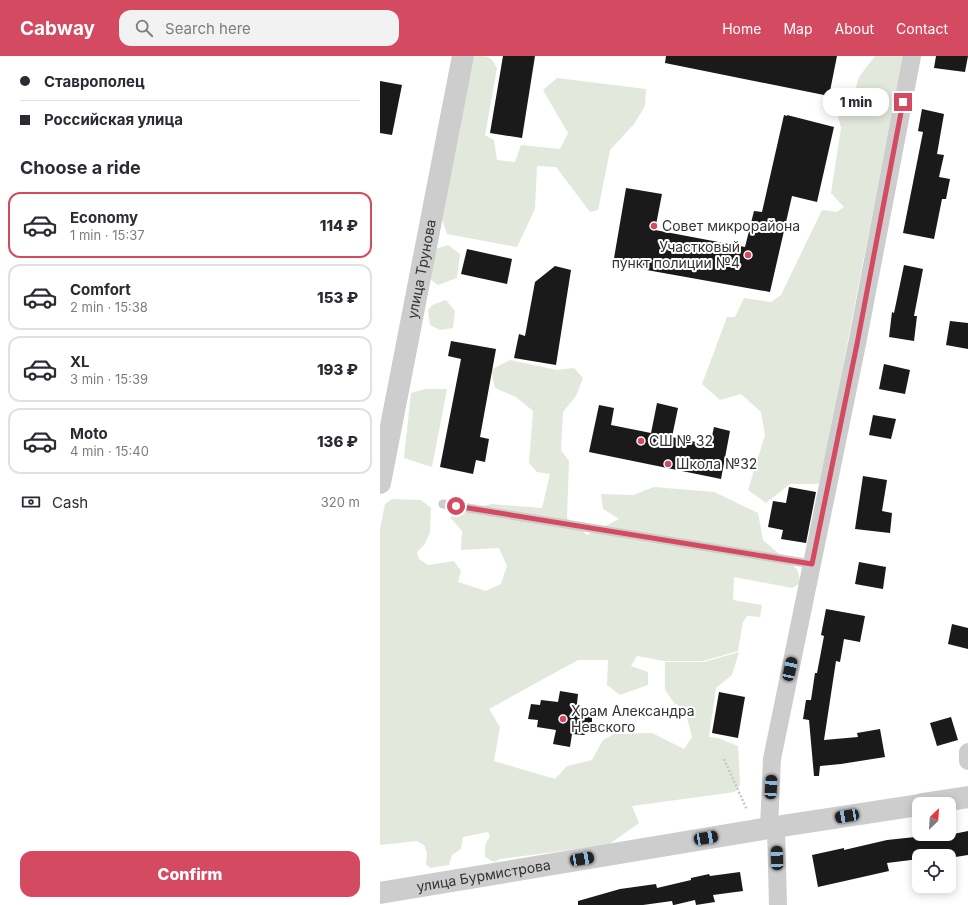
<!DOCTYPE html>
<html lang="en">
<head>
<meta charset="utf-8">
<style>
	body { margin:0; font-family:Inter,sans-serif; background:#f2f2f3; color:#2b2b33; height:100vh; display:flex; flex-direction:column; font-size:15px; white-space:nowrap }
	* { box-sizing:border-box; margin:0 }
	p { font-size:13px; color:#7c7c81 }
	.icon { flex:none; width:22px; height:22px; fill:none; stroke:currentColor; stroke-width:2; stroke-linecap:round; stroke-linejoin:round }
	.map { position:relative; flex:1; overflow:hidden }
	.sheet { display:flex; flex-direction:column; background:#fff; width:380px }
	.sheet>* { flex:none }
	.hud { display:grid; align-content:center; height:88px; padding:0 20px; background:#fff }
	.needle { width:26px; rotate:25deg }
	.buttons { position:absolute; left:532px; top:741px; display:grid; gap:8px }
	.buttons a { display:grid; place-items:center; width:44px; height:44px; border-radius:8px; background:#fff; box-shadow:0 2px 10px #0003; font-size:20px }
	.end { position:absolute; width:18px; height:18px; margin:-9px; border:5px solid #d44a61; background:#fff; box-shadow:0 0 0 2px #fff }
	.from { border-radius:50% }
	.bubble { position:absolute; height:28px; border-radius:12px; background:#fff; box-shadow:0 2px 10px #0003; font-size:13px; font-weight:800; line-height:28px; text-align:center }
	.car { position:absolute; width:12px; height:24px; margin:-12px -6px; border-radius:5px; box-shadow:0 0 3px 1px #0007; background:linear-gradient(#222 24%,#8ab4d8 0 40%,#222 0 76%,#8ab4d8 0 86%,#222 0) }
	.hud b { display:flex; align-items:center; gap:14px; height:38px; font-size:15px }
	.hud b+b { border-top:1px solid #e1e1e2 }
	.hud i { width:10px; height:10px; background:#2b2b33 }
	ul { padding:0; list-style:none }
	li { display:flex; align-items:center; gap:12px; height:66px; margin:0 8px 6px; padding:0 12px; border:2px solid #e1e1e2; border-radius:12px }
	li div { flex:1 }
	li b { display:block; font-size:15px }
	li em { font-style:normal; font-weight:800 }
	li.on { border-color:#d44a61 }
	li>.icon { width:36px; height:36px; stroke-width:1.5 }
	h2 { padding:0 20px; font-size:18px; line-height:48px }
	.pay { display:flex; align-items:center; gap:10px; height:44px; padding:0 20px; font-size:15px }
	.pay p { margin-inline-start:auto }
	.cta { display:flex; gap:8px; margin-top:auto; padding:8px 20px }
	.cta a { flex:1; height:46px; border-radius:12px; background:#d44a61; color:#fff; font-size:16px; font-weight:800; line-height:46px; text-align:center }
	header { display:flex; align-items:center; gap:24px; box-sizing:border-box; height:56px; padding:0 20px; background:#d44a61; color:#fff }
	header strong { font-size:19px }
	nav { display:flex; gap:22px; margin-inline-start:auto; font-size:14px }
	.search { width:280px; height:36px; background:#f2f2f3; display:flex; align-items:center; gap:10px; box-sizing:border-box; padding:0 14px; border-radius:12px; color:#7c7c81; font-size:15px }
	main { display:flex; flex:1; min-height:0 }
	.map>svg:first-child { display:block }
	.green { fill:#e3e8dd }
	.building { fill:#1a1a1a }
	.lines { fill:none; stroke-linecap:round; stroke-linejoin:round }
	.path { stroke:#c7c7c7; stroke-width:2.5; stroke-dasharray:2 2; stroke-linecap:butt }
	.service { stroke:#cdcdcd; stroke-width:9 }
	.minor { stroke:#cdcdcd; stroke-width:18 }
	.tertiary { stroke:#cdcdcd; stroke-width:22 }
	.route { stroke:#d44a61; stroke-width:5 }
	.poi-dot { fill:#d44a61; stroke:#fff; stroke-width:1.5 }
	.labels { text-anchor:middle; stroke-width:4; stroke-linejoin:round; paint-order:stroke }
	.poi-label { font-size:14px; fill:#333; stroke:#fff; text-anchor:start }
	.street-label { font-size:14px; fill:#333; stroke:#fff }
</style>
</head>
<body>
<header>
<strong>Cabway</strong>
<div class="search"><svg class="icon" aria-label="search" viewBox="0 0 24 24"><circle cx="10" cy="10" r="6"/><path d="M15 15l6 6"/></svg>Search here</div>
<nav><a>Home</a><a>Map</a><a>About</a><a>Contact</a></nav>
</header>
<main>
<section class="sheet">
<div class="hud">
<b><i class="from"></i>Ставрополец</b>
<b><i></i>Российская улица</b>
</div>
<h2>Choose a ride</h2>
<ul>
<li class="on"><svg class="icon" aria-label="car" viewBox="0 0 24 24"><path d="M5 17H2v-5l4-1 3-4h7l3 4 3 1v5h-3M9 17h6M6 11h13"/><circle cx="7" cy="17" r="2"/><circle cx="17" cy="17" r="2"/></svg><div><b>Economy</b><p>1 min · 15:37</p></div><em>114 ₽</em></li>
<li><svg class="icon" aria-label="car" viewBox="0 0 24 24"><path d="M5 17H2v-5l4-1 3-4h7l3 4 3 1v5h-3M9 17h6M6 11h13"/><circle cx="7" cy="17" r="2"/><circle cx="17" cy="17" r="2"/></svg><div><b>Comfort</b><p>2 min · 15:38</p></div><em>153 ₽</em></li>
<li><svg class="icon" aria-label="car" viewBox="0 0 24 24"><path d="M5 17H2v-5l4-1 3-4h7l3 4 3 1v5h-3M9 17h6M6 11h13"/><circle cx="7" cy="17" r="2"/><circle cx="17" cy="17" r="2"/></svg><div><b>XL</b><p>3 min · 15:39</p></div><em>193 ₽</em></li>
<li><svg class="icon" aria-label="car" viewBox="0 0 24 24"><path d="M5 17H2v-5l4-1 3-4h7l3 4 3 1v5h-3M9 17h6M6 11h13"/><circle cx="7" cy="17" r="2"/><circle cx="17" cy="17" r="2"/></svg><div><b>Moto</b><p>4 min · 15:40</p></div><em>136 ₽</em></li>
</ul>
<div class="pay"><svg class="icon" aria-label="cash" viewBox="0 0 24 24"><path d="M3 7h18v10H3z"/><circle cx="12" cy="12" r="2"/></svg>Cash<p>320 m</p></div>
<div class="cta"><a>Confirm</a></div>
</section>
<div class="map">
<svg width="588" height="849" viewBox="0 0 588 849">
	<rect width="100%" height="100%" fill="#fff"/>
	<!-- green -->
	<g class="green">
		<path d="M94 0C109 0 111 0 117 12L105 79 114 84 117 104 135 106 141 89 180 93 188 77 163 34 177 22 266 33 265 50 254 68 230 94 218 154 210 156 176 111 157 110 155 153 137 191 67 178 62 163Z"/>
		<path d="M495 0H524L480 221 441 427 436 428H410L386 447 368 434 385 379 381 356 361 338 340 344 322 328 347 261H355L364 242 391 246 401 239 442 154 457 156 464 151 451 137 461 72 455 48 476 31 479 21Z"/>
		<path d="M68 189 80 198 77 222 58 229 46 220 53 194Z"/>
		<path d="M66 244 75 255 73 272 60 274 50 269 48 254 52 249Z"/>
		<path d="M130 304 177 314 194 312 203 322 196 340 183 356 181 394 189 405 187 462 207 479 239 463 223 453 221 438 253 439 274 431 334 436 378 457 383 484 417 513 421 527 412 532 354 521 353 544 382 549 380 561 367 560 363 566 358 595 323 605H284L257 600 251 610 268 616V629L240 639 227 629 228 604H198L109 653 120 671 114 705 175 723 187 710 212 704 223 684 234 678 272 677 304 693 312 681 305 654 294 647 285 634V606H324L359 596 352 619 336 632 329 681 338 682 358 690 360 729 355 736 252 750 259 767 228 789 120 803 114 806 105 801C105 793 104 787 110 781L108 776 83 781 81 793 72 799 69 809 50 812 46 808 47 797 44 789 37 785 0 789V473L5 448 12 443 41 444 51 452 50 476 45 488 37 496 39 503 48 509 74 505 81 515 78 526 106 535 121 528 127 510 119 492 81 494 82 475 70 461 111 448 162 452 170 418 157 416 149 407 153 355 136 341 115 332 111 314Z"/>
		<path d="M45 333H67L52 411 24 402 31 337Z"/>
	</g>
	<!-- building -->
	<g class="building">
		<path d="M123 0H155L142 82 110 77Z"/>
		<path d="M286 0H457L449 40 285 7Z"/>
		<path d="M556 0H588L585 16 554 12Z"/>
		<path d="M0 25 22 29 12 79 0 77Z"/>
		<path d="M542 53 564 58 557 98 564 99 559 121 570 123 566 143H562L554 183 523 177 543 76 538 75Z"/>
		<path d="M404 59 407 60V59L454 71 437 146 412 140 390 236 233 208 246 132 282 138 275 174 365 191 374 155 382 156Z"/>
		<path d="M87 193 132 203 127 228 81 218Z"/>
		<path d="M524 209 543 213 534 260H537L534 285 509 281 512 256 514 257Z"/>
		<path d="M175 210 191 214 176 309 134 302 139 278 145 280 155 226Z"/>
		<path d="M570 265 588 267V293L566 289Z"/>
		<path d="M71 285 116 293 100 381 109 383 105 406 96 404 93 418 60 411 81 303 68 300Z"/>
		<path d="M504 308 530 314 525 338 499 333Z"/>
		<path d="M277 347 298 352 292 381 330 389 334 371 350 375 341 423 209 396 219 349 234 352 231 369 271 377Z"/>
		<path d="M493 359 516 363 511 383 489 379Z"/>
		<path d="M483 420 507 424 502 455 512 457 510 477 475 473Z"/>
		<path d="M409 431 436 436 426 487 401 483 403 474 388 471 393 445 406 447Z"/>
		<path d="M479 506 506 511 503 533 475 528Z"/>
		<path d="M446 553 485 560 480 586 464 583 460 606 456 605 444 684 478 681 477 677 500 673 505 701 461 708 440 710 439 720H434L429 664 423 663 426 644H431L435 617H437L444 580 441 579Z"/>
		<path d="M572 568 588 572V593L568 588Z"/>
		<path d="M180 635 198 638 197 648 208 653 212 657V666L209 675 204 679 192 678 190 691 173 688 176 674 157 671 158 664 148 663 151 648 160 649 161 644 178 646Z"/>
		<path d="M339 636 365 641 358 682 332 677Z"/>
		<path d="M571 661 578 684 557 690 550 667Z"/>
		<path d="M588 775V799L569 802V800H539V803L507 807 509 815 438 831 432 799 464 792V794L507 784 554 779V782Z"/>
		<path d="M360 816 363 835 333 839 335 846 316 849 315 844 294 849H293L292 845 263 849H198V845L240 833 276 828 277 832 311 824V822L329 818 330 820Z"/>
	</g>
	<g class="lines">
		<!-- path -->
		<path class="path" d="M344 703 367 754"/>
		<!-- service -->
		<path class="service" d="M63 448 432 508"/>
		<!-- minor -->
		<g class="minor">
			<path d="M588 696V705"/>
			<path d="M396 771 398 849"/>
			<path d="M389 772 392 703 477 288 532 0"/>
		</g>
		<!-- tertiary -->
		<g class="tertiary">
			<path id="s1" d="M0 427 83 0"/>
			<path d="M542 748 588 741"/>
			<path id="s2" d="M0 837 389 772 539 749"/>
		</g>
	</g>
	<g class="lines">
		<!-- route -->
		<path class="route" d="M76 450 432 508 477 288 523 46"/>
	</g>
	<!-- markers -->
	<g class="poi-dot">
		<circle cx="274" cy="170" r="4"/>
		<circle cx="368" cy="199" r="4"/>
		<circle cx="261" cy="385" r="4"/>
		<circle cx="288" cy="408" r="4"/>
		<circle cx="183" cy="663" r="4"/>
	</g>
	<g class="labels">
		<!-- poi labels -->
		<g class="poi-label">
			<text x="282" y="175">Совет микрорайона</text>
			<text x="360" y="196" text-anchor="end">Участковый<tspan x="360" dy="16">пункт полиции №4</tspan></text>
			<text x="269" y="390">СШ № 32</text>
			<text x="296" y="413">Школа №32</text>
			<text x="191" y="660">Храм Александра<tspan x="191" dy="16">Невского</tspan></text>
		</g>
		<!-- street labels -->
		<g class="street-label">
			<text dy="5" stroke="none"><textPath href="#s1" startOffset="218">улица Трунова</textPath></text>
			<text dy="5" stroke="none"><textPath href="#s2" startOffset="105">улица Бурмистрова</textPath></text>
		</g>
	</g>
</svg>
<div class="buttons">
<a><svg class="needle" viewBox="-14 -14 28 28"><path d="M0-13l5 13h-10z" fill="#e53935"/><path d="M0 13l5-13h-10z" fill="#7c7c81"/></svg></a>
<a><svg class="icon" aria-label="locate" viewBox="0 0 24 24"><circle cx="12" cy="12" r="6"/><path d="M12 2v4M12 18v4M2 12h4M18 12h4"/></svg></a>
</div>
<i class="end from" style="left:76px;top:450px"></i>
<i class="end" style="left:523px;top:46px"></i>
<div class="bubble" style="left:443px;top:32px;width:66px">1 min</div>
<i class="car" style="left:410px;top:613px;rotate:12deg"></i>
<i class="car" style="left:391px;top:731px;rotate:3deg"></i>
<i class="car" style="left:467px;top:760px;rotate:261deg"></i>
<i class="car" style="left:326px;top:782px;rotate:80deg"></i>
<i class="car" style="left:397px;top:802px;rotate:358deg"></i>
<i class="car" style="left:202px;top:803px;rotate:80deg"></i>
</div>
</main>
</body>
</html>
